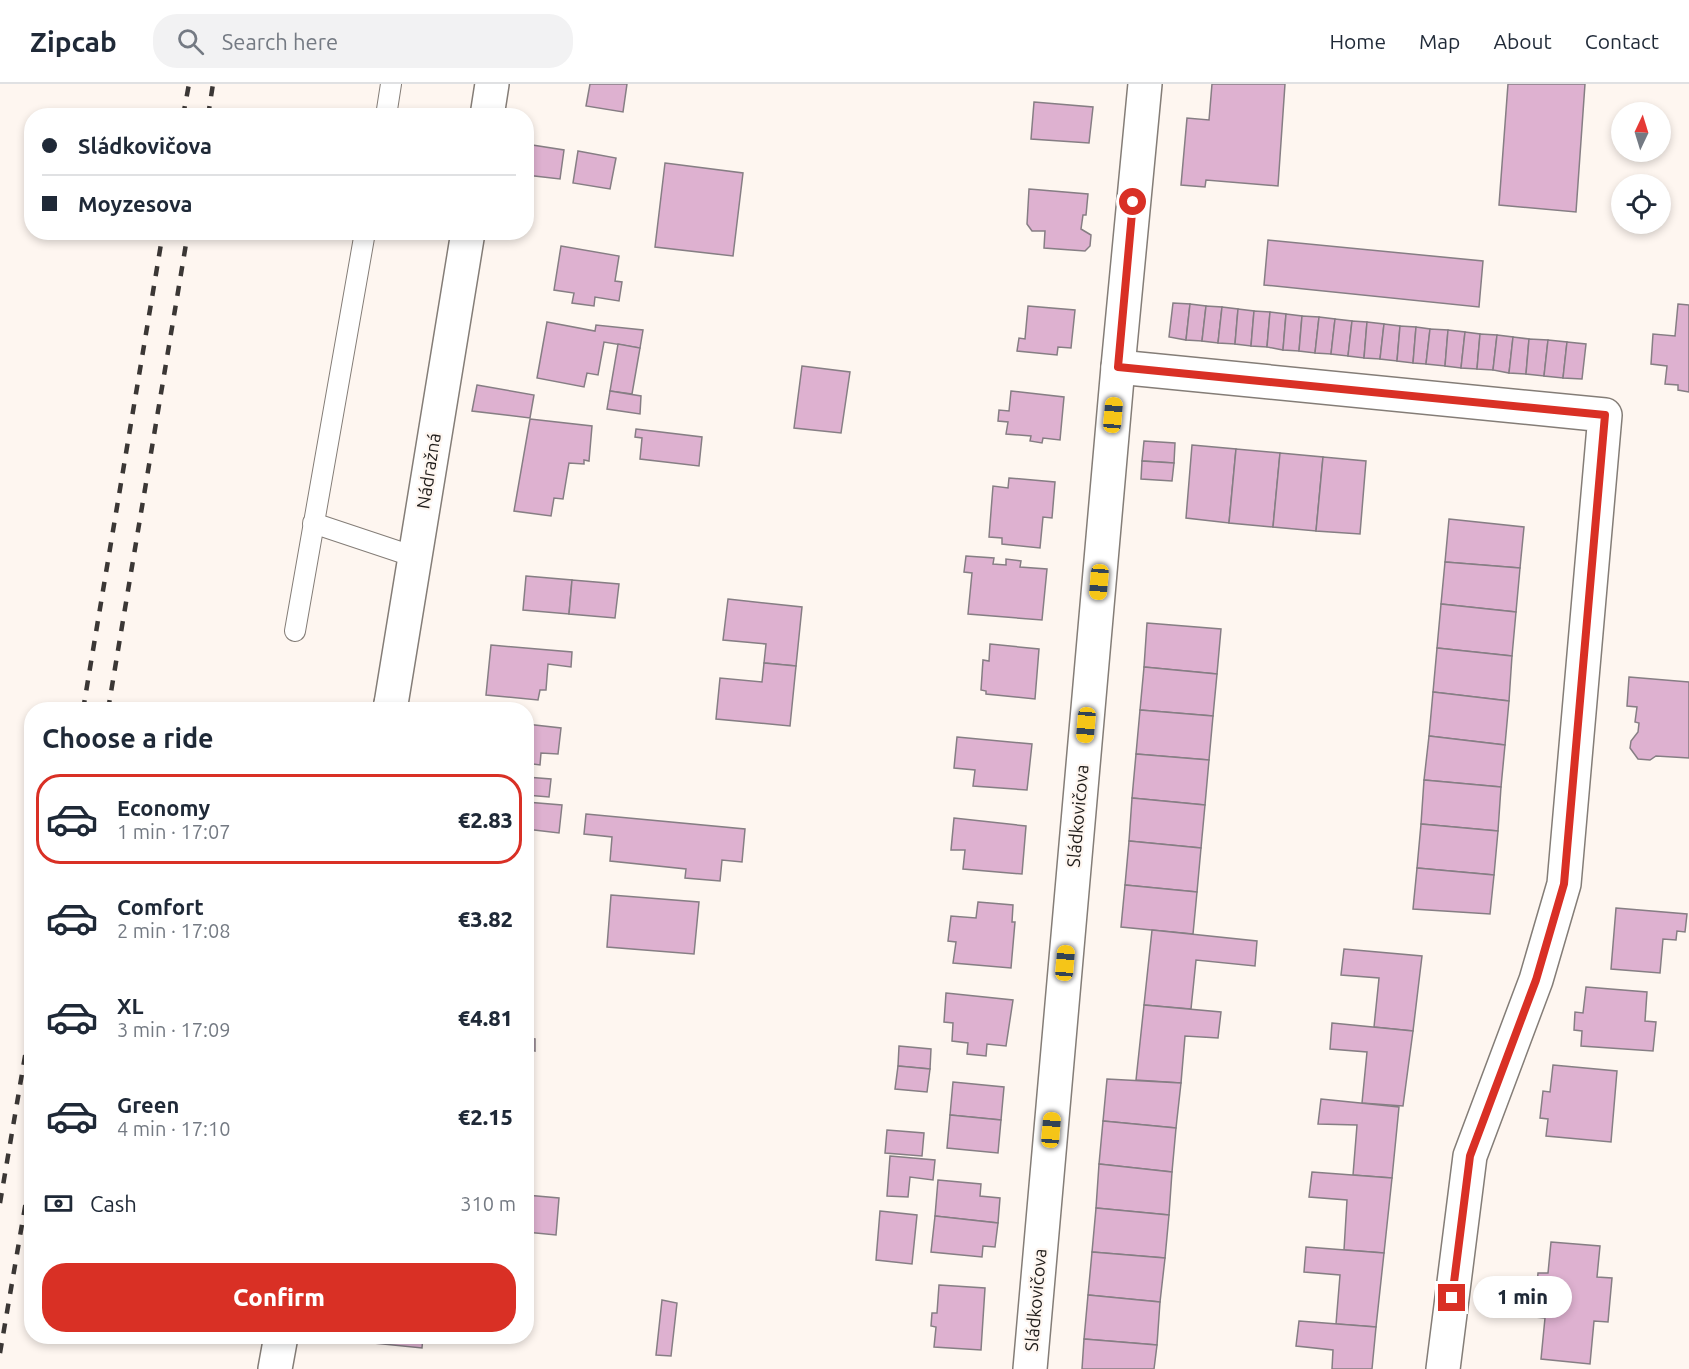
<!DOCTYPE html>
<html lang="en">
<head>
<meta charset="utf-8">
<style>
	body { margin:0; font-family:Ubuntu,sans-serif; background:#f2f2f3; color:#1f2937; height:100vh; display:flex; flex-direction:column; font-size:22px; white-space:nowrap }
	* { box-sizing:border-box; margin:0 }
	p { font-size:20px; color:#747a83 }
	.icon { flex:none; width:33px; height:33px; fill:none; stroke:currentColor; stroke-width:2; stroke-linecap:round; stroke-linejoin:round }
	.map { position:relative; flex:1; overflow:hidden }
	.details { position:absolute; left:24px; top:618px; width:510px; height:642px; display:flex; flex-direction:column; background:#fff; border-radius:24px; box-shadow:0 3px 9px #0003 }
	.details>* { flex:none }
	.guide { position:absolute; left:24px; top:24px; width:510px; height:132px; border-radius:24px; box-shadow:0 3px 9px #0003; display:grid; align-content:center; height:132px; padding:0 18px; background:#fff }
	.needle { width:39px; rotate:4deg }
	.buttons { position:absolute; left:1611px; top:18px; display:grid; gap:12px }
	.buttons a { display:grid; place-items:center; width:60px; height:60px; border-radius:50%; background:#fff; box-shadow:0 3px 9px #0003; font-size:30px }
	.end { position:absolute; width:27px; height:27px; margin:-14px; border:8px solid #d93025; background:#fff; box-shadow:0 0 0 3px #fff }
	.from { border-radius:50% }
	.bubble { position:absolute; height:42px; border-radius:21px; background:#fff; box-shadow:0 3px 9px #0003; font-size:20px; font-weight:800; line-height:42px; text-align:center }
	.car { position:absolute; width:18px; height:36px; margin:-18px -9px; border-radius:8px; box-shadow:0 0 4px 2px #0007; background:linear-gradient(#f5c518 24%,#345 0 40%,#f5c518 0 76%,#345 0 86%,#f5c518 0) }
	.guide b { display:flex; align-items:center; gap:21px; height:57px; font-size:22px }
	.guide b+b { border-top:2px solid #e0e1e3 }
	.guide i { width:15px; height:15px; background:#1f2937 }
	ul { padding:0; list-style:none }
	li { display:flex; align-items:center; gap:18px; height:90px; margin:0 12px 9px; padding:0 6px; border:3px solid transparent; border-radius:24px }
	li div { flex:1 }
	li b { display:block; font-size:22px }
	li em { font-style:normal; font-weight:800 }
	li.selected { border-color:#d93025 }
	li>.icon { width:54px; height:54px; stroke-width:1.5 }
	h2 { padding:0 18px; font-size:27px; line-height:72px }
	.pay { display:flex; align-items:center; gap:15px; height:66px; padding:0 18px; font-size:22px }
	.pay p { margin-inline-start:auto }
	.primary-button { display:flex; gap:12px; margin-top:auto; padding:12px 18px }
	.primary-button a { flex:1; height:69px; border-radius:24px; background:#d93025; color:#fff; font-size:24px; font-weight:800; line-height:69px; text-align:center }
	header { display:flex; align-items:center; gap:36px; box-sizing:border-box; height:84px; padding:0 30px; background:#fff; border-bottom:2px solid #e0e1e3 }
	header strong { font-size:28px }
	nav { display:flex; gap:33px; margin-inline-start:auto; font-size:21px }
	.search { width:420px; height:54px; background:#f2f2f3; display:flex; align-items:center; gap:15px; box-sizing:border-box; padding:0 21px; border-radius:24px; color:#747a83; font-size:22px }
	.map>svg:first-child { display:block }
	.building { fill:#deb1d0; stroke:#867e84; stroke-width:1.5 }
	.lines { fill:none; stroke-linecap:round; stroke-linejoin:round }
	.service-casing { stroke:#847d77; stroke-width:22 }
	.minor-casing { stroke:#847d77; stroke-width:36 }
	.tertiary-casing { stroke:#847d77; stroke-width:36 }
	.service { stroke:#fff; stroke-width:20 }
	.minor { stroke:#fff; stroke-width:33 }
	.tertiary { stroke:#fff; stroke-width:33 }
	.rail { stroke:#3b3735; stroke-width:4.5; stroke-dasharray:10 10; stroke-linecap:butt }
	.route { stroke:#d93025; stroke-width:8 }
	.labels { text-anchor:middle; stroke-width:4.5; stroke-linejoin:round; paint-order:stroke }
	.street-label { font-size:18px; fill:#1e1b19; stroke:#fef6f0 }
</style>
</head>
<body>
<header>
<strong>Zipcab</strong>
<div class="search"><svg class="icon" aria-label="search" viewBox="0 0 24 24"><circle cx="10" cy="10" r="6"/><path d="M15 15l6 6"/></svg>Search here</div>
<nav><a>Home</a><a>Map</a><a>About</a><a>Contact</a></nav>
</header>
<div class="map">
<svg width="1689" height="1285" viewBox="0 0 1689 1285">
	<rect width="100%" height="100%" fill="#fef6f0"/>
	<!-- building -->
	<g class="building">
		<path d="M590 0H627L623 28 586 22Z"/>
		<path d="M1212 0H1285L1278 102 1206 96 1205 103 1181 101 1187 34 1209 36Z"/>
		<path d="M1508 0H1585L1576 128 1499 121Z"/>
		<path d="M1034 18 1093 23 1089 59 1031 55Z"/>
		<path d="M526 60 564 66 560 95 526 91Z"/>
		<path d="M578 67 616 74 610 105 573 99Z"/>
		<path d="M665 79 743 89 733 172 655 163Z"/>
		<path d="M1029 105 1088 110 1086 131H1083L1081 145 1091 151 1090 162 1085 167 1044 164 1045 147H1032L1027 140Z"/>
		<path d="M1268 156 1483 177 1479 223 1264 201Z"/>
		<path d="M561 162 619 172 615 197 622 198 619 217 595 213 594 222 572 219 574 209 554 206Z"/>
		<path d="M1173 219 1190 220 1186 256 1169 253Z"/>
		<path d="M1190 220 1206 222 1202 257 1186 256Z"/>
		<path d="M1678 220 1689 221V308L1678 306V301L1665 300 1667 282 1651 280 1653 250 1675 252Z"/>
		<path d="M1028 222 1075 226 1071 264 1058 263 1057 271 1017 267 1019 254 1025 255Z"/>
		<path d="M1206 222 1222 223 1218 259 1202 257Z"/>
		<path d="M1222 223 1238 225 1235 260 1218 259Z"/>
		<path d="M1238 225 1254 227 1251 262 1235 260Z"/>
		<path d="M1254 227 1270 228 1267 263 1251 262Z"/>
		<path d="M1270 228 1286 230 1283 266 1267 263Z"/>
		<path d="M1286 230 1302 232 1299 267 1283 266Z"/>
		<path d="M1302 232 1319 233 1315 269 1299 267Z"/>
		<path d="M1319 233 1335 235 1331 270 1315 269Z"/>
		<path d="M1335 235 1352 237 1348 272 1331 270Z"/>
		<path d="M1352 237 1367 238 1364 274 1348 272Z"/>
		<path d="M547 238 595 247 596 241 643 246 640 264 604 258 598 291 587 289 584 303 537 294Z"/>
		<path d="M1367 238 1384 240 1380 275 1364 274Z"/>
		<path d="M1384 240 1400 242 1397 277 1380 275Z"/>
		<path d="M1400 242 1416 243 1413 279 1397 277Z"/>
		<path d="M1416 243 1430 245 1426 280 1413 279Z"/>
		<path d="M1430 245 1448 246 1445 282 1426 280Z"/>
		<path d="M1448 246 1465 248 1461 284 1445 282Z"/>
		<path d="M1465 248 1480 250 1477 285 1461 284Z"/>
		<path d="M1480 250 1497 251 1493 286 1477 285Z"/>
		<path d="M1497 251 1513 253 1509 289 1493 286Z"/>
		<path d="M1513 253 1529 255 1526 290 1509 289Z"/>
		<path d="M1529 255 1548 256 1544 292 1526 290Z"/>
		<path d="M1548 256 1567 258 1563 294 1544 292Z"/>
		<path d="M1567 258 1586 260 1582 295 1563 294Z"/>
		<path d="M618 260 640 264 632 310 610 307Z"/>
		<path d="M802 282 850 288 841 349 794 344Z"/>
		<path d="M477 301 534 311 530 334 472 327Z"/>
		<path d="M610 307 641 312 640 330 607 325Z"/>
		<path d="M1011 307 1064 313 1060 356 1043 354 1042 359 1030 357 1031 352 1006 350 1008 338 998 337 999 326 1009 327Z"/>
		<path d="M530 335 592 342 589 377 584 376V380L569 379 563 415 554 414 551 432 514 427Z"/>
		<path d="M636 345 702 353 699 382 640 375 642 354 635 353Z"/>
		<path d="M1144 357 1175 359 1174 379 1142 377Z"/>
		<path d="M1192 361 1236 365 1229 439 1186 434Z"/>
		<path d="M1236 365 1280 369 1273 443 1229 439Z"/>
		<path d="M1280 369 1323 373 1316 447 1273 443Z"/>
		<path d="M1323 373 1366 377 1360 450 1316 447Z"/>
		<path d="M1142 377 1174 379 1172 397 1141 395Z"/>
		<path d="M1009 394 1055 398 1052 434 1043 433 1040 464 1002 460V454L989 453 993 402 1008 404Z"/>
		<path d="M1449 435 1524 443 1520 484 1445 478Z"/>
		<path d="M966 472 994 474 993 480 1006 481V475L1021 477 1020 483 1047 485 1042 536 968 530 972 489 964 488Z"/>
		<path d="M1445 478 1520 484 1516 528 1441 520Z"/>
		<path d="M526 492 572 496 569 530 523 526Z"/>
		<path d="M572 496 619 500 615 534 569 530Z"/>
		<path d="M728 515 802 523 796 582 764 579 766 560 723 556Z"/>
		<path d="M1441 520 1516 528 1512 572 1437 564Z"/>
		<path d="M1147 539 1221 545 1217 590 1144 583Z"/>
		<path d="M990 560 1039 565 1035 615 986 610V607L981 606 983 576 989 577Z"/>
		<path d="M491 561 572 568 571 583 548 580 546 606H540L538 616 486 611Z"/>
		<path d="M1437 564 1512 572 1509 617 1433 608Z"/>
		<path d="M764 579 796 582 790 642 716 635 720 594 762 598Z"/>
		<path d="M1144 583 1217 590 1213 632 1140 626Z"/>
		<path d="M1629 593 1689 598V674L1656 672 1650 676 1638 675 1630 664 1631 657 1638 648 1639 639 1635 638 1637 623 1627 622Z"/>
		<path d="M1433 608 1509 617 1505 661 1429 652Z"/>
		<path d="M1140 626 1213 632 1209 676 1136 670Z"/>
		<path d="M526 640 561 644 558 670 541 669 540 681 526 679Z"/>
		<path d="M1429 652 1505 661 1501 703 1424 696Z"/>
		<path d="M957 653 1032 660 1027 706 973 702 975 686 954 684Z"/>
		<path d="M1136 670 1209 676 1205 721 1132 714Z"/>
		<path d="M526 693 551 695 549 713 526 711Z"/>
		<path d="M1424 696 1501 703 1498 747 1421 740Z"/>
		<path d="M1132 714 1205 721 1201 764 1129 757Z"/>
		<path d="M526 718 562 721 559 749 526 745Z"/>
		<path d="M586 730 745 745 742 778 722 776 720 797 685 794 686 785 610 777 612 753 584 750Z"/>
		<path d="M954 734 1026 742 1022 790 963 785 965 766H951Z"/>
		<path d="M1421 740 1498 747 1494 791 1417 784Z"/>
		<path d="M1129 757 1201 764 1197 808 1125 801Z"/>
		<path d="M1417 784 1494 791 1490 830 1413 825Z"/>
		<path d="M1125 801 1197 808 1193 850 1121 843Z"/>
		<path d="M611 811 699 818 694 870 607 863Z"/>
		<path d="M978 818 1013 821 1012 838H1015L1011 884 953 879 956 858 948 857 951 832 976 834Z"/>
		<path d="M1616 824 1687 830 1685 848 1677 847 1676 856 1663 855 1660 889 1611 885Z"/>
		<path d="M1152 846 1257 857 1255 882 1196 876 1191 925 1144 921Z"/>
		<path d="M1344 865 1422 872 1413 947 1374 943 1379 894 1341 891Z"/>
		<path d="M1586 903 1647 908 1645 937 1656 938 1653 967 1581 962 1582 947 1574 946 1575 928 1583 929Z"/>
		<path d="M946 909 1013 916 1006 962 987 960 986 972 967 970 968 959 952 957 953 939 944 938Z"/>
		<path d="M1144 921 1221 928 1218 954 1185 952 1181 999 1136 996Z"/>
		<path d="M1332 939 1413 947 1403 1022 1362 1019 1367 968 1330 965Z"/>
		<path d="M526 954 535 955V967L526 965Z"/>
		<path d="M899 962 931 965 930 985 898 982Z"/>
		<path d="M1553 981 1617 987 1611 1058 1546 1052 1548 1035 1540 1034 1543 1007 1550 1008Z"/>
		<path d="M898 982 930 985 927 1008 895 1005Z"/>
		<path d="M1107 995 1181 999 1176 1044 1103 1037Z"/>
		<path d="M953 998 1004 1003 1001 1036 950 1031Z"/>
		<path d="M1321 1015 1399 1023 1392 1094 1353 1091 1357 1041 1318 1040Z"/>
		<path d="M950 1031 1001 1036 998 1069 947 1064Z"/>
		<path d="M1103 1037 1176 1044 1172 1088 1099 1080Z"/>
		<path d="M887 1046 924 1049 922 1072 885 1069Z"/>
		<path d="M890 1072 935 1076 933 1096 910 1093 908 1113 887 1112Z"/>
		<path d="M1099 1080 1172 1088 1169 1131 1096 1124Z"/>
		<path d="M1312 1088 1392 1094 1384 1169 1344 1166 1347 1116 1309 1113Z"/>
		<path d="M938 1096 981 1100 980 1112 1000 1114 998 1139 935 1132Z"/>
		<path d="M526 1111 559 1114 556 1151 526 1148Z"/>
		<path d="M1096 1124 1169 1131 1165 1174 1092 1168Z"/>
		<path d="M880 1127 917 1131 912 1180 876 1176Z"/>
		<path d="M935 1132 998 1139 995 1163 983 1162 982 1173 931 1168Z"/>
		<path d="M1551 1158 1600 1162 1597 1193 1612 1194 1608 1238 1594 1237 1590 1280 1541 1275 1545 1234 1535 1233 1533 1205 1537 1202 1538 1189H1548Z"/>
		<path d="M1306 1163 1384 1169 1376 1243 1336 1240 1340 1191 1304 1188Z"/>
		<path d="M1092 1168 1165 1174 1160 1218 1088 1211Z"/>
		<path d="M939 1201 985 1204 981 1266 934 1263 936 1243 931 1242 932 1229H937Z"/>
		<path d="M1088 1211 1160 1218 1157 1261 1084 1255Z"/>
		<path d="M662 1216 677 1219 671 1272 656 1271Z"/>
		<path d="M1299 1237 1376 1243 1372 1285H1332L1333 1266 1296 1262Z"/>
		<path d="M365 1252H423L422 1264 364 1258Z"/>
		<path d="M1084 1255 1157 1261 1154 1285H1082Z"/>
	</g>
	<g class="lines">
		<!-- service casing -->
		<g class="service-casing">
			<g id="service">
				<path d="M386 32 391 0"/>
				<path d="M313 439 415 473"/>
				<path d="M295 547 365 148"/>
			</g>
		</g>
		<!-- minor casing -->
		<g class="minor-casing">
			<g id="minor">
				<path d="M487 32 492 0"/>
				<path d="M1118 283 1605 331 1564 800 1536 896 1470 1072 1443 1285"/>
				<path d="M391 620 468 148"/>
				<path d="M1030 1285 1118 283 1145 0"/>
			</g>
		</g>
		<!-- tertiary casing -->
		<g class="tertiary-casing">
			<g id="tertiary">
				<path d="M390 626 391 620"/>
				<path d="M275 1285 281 1252"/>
			</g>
		</g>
		<!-- service -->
		<use href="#service" class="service"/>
		<!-- minor -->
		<use href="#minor" class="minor"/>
		<!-- tertiary -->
		<use href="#tertiary" class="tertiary"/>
		<!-- rail -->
		<g class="rail">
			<path d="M183 32 189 0"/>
			<path d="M208 32 213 0"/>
			<path d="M83 626 163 148"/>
			<path d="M108 626 188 148"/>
			<path d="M0 1119 32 931"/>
			<path d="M0 1269 32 1082"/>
		</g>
	</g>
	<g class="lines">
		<!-- route -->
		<path class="route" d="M1133 118 1118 283 1605 331 1564 800 1536 896 1470 1072 1452 1214"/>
	</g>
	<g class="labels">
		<!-- street labels -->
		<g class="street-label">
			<text transform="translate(429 387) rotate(-81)" y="6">Nádražná</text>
			<text transform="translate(1078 732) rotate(-85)" y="6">Sládkovičova</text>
			<text transform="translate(1036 1216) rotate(-85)" y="6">Sládkovičova</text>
		</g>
	</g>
</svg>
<div class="buttons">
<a><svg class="needle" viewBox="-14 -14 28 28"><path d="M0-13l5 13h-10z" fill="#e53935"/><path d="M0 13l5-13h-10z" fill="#747a83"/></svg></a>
<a><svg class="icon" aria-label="locate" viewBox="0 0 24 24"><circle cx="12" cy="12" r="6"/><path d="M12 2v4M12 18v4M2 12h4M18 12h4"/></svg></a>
</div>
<i class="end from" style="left:1133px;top:118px"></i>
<i class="end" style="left:1452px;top:1214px"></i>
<div class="bubble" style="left:1473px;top:1192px;width:99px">1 min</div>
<i class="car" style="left:1113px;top:331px;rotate:5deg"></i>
<i class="car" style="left:1099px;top:498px;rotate:185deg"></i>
<i class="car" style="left:1086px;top:641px;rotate:185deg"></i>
<i class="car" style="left:1065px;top:879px;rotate:5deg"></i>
<i class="car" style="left:1051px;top:1046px;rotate:5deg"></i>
<div class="guide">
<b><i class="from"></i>Sládkovičova</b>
<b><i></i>Moyzesova</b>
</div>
<section class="details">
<h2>Choose a ride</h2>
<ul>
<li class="selected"><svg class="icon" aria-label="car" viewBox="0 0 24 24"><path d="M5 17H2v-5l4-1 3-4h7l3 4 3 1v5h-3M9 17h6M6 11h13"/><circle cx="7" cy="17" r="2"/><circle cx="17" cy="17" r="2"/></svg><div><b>Economy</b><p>1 min · 17:07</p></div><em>€2.83</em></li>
<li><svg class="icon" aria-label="car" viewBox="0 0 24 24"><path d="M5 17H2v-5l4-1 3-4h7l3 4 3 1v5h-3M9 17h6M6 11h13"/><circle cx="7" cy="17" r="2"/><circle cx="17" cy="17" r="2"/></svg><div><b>Comfort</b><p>2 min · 17:08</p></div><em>€3.82</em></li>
<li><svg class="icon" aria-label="car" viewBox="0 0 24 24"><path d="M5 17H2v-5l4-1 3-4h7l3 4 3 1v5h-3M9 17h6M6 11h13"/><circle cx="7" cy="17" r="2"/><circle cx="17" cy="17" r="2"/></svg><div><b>XL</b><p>3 min · 17:09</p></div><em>€4.81</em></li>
<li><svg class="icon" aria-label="car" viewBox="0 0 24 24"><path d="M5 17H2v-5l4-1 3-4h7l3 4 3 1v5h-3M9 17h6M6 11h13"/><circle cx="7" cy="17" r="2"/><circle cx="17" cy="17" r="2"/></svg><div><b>Green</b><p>4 min · 17:10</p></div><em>€2.15</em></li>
</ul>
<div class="pay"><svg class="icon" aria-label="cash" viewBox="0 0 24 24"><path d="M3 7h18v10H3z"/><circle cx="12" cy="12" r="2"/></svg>Cash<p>310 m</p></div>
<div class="primary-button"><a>Confirm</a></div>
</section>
</div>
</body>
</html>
